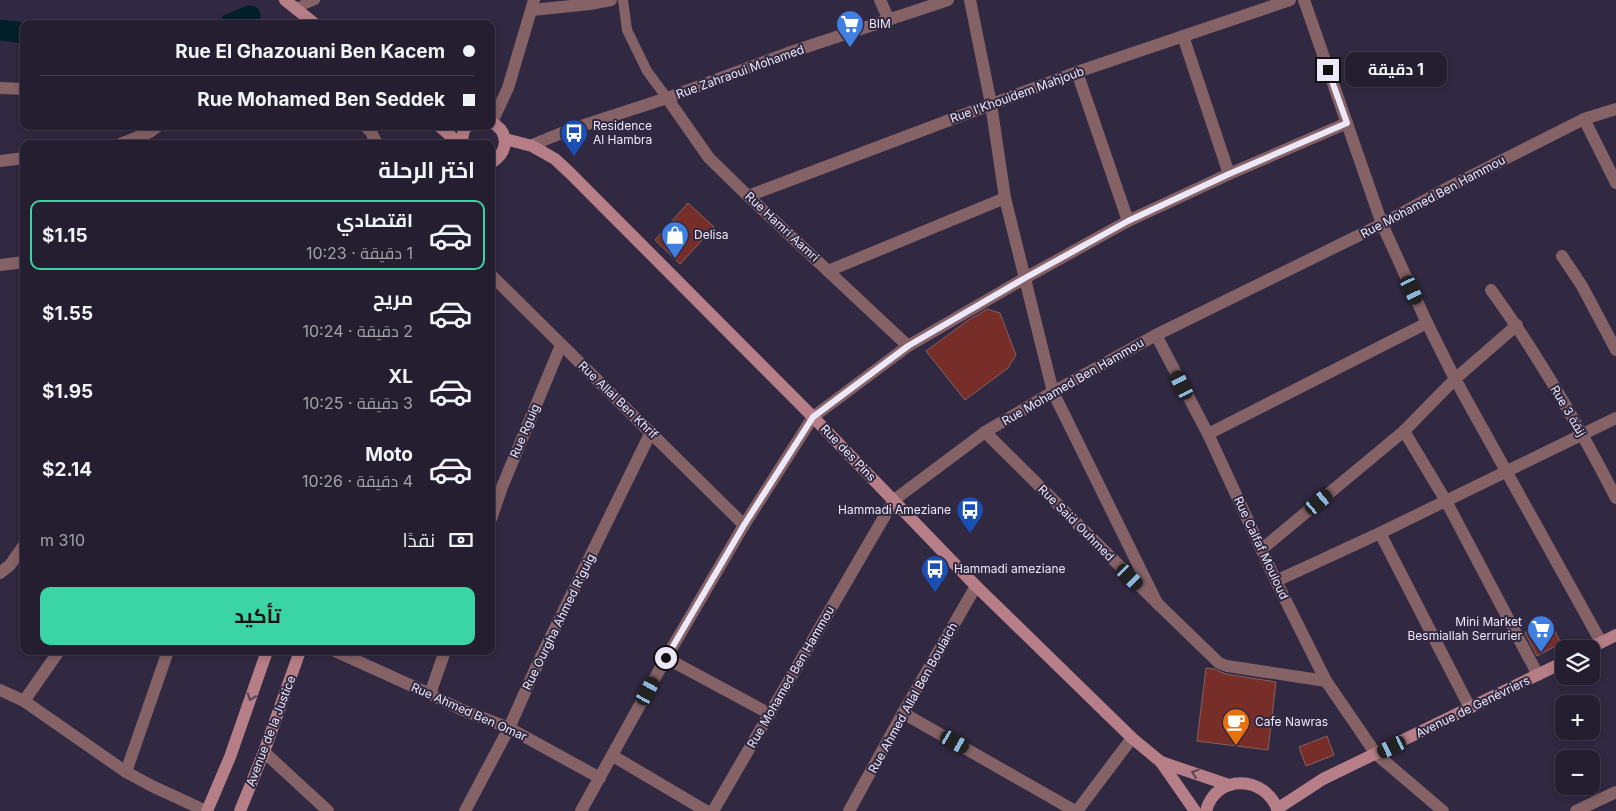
<!DOCTYPE html>
<html lang="ar">
<head>
<meta charset="utf-8">
<style>
	body { margin:0; font-family:Inter,Cairo,sans-serif; background:#2d2739; color:#f1f3f6; direction:rtl; height:100vh; display:flex; flex-direction:column; font-size:19px; white-space:nowrap }
	* { box-sizing:border-box; margin:0 }
	p { font-size:16px; color:#a3a2ab }
	.icon { flex:none; width:28px; height:28px; fill:none; stroke:currentColor; stroke-width:2; stroke-linecap:round; stroke-linejoin:round }
	.map { position:relative; flex:1; overflow:hidden; direction:ltr }
	.details { position:absolute; left:20px; top:140px; width:475px; height:515px; display:flex; flex-direction:column; background:#251e31; border-radius:10px; box-shadow:0 2px 8px #0003,0 0 0 1px #423c4d; direction:rtl }
	.details>* { flex:none }
	.guide { position:absolute; left:20px; top:20px; width:475px; height:110px; border-radius:10px; box-shadow:0 2px 8px #0003,0 0 0 1px #423c4d; direction:rtl; display:grid; align-content:center; height:110px; padding:0 20px; background:#251e31 }
	.buttons { position:absolute; left:1555px; top:640px; display:grid; gap:10px }
	.buttons a { display:grid; place-items:center; width:45px; height:45px; border-radius:10px; background:#251e31; box-shadow:0 2px 8px #0003,0 0 0 1px #423c4d; font-size:25px }
	.end { position:absolute; width:22px; height:22px; margin:-11px; border:6px solid #ede8f9; background:#111; box-shadow:0 0 0 2px #111 }
	.from { border-radius:50% }
	.bubble { position:absolute; height:35px; border-radius:10px; background:#251e31; box-shadow:0 2px 8px #0003,0 0 0 1px #423c4d; font-size:16px; font-weight:700; line-height:35px; text-align:center; direction:rtl }
	.car { position:absolute; width:15px; height:30px; margin:-15px -8px; border-radius:6px; box-shadow:0 0 4px 1px #0007; background:linear-gradient(#222 24%,#8ab4d8 0 40%,#222 0 76%,#8ab4d8 0 86%,#222 0) }
	.guide b { display:flex; align-items:center; gap:18px; height:48px; font-size:19px }
	.guide b+b { border-top:1px solid #423c4d }
	.guide i { width:12px; height:12px; background:#f1f3f6 }
	ul { padding:0; list-style:none }
	li { display:flex; align-items:center; gap:15px; height:70px; margin:0 10px 8px; padding:0 10px; border:2px solid transparent; border-radius:10px }
	li div { flex:1 }
	li b { display:block; font-size:19px }
	li em { font-style:normal; font-weight:700 }
	li.current { border-color:#3bd4a4 }
	li>.icon { width:45px; height:45px; stroke-width:1.5 }
	h2 { padding:0 20px; font-size:22px; line-height:60px }
	.pay { display:flex; align-items:center; gap:12px; height:55px; padding:0 20px; font-size:19px }
	.pay p { margin-inline-start:auto }
	.primary-button { display:flex; gap:10px; margin-top:auto; padding:10px 20px }
	.primary-button a { flex:1; height:58px; border-radius:10px; background:#3bd4a4; color:#111; font-size:20px; font-weight:700; line-height:58px; text-align:center }
	.map>svg:first-child { display:block }
	.lines { fill:none; stroke-linecap:round; stroke-linejoin:round }
	.canal { stroke:#002029; stroke-width:21 }
	.building { fill:#772e29; stroke:#84625e }
	.lane { stroke:#856266; stroke-width:10 }
	.street { stroke:#856266; stroke-width:12 }
	.secondary { stroke:#b67e86; stroke-width:12 }
	.oneway { stroke:#594256 }
	.route { stroke:#ede8f9; stroke-width:6 }
	.labels { text-anchor:middle; stroke-width:4; stroke-linejoin:round; paint-order:stroke }
	.poi-label { font-size:12px; fill:#ede8f9; stroke:#312841; text-anchor:start }
	.street-label { font-size:12px; fill:#ede8f9; stroke:#312841 }
</style>
</head>
<body>
<div class="map">
<svg width="1616" height="811" viewBox="0 0 1616 811">
	<rect width="100%" height="100%" fill="#312841"/>
	<g class="lines">
		<!-- canal -->
		<g class="canal">
			<path d="M230 24 250 16"/>
			<path d="M0 30 24 33"/>
		</g>
	</g>
	<!-- building -->
	<g class="building">
		<path d="M688 203 714 227 680 264 655 240Z"/>
		<path d="M987 309 1000 313 1016 355 1008 368 965 400 926 351 967 321Z"/>
		<path d="M1549 620 1561 643 1537 656 1525 633Z"/>
		<path d="M1206 668 1214 669 1226 674 1276 682 1268 750 1197 741Z"/>
		<path d="M1327 736 1334 755 1306 766 1299 747Z"/>
	</g>
	<g class="lines">
		<!-- lane -->
		<g class="lane">
			<path d="M623 0 627 30 647 71 667 98"/>
			<path d="M296 8 315 0"/>
		</g>
		<!-- street -->
		<g class="street">
			<path d="M880 0 889 20"/>
			<path d="M970 0 991 104 1005 198 1053 392 1157 603"/>
			<path d="M1304 0 1382 224 1427 323 1455 379 1601 642"/>
			<path d="M532 10 590 4 611 0"/>
			<path d="M1183 36 1229 174"/>
			<path d="M1077 72 1128 221"/>
			<path d="M0 88 24 89"/>
			<path d="M667 98 709 158 748 196 908 346"/>
			<path d="M1584 119 1616 183"/>
			<path d="M492 122 508 88 534 0"/>
			<path d="M365 126 371 132 377 144"/>
			<path d="M120 144 150 132 158 126"/>
			<path d="M532 145 569 130 667 98 788 53 948 0"/>
			<path d="M0 161 24 158"/>
			<path d="M748 196 1077 72 1290 0"/>
			<path d="M1562 256 1582 286 1616 350"/>
			<path d="M0 265 24 262"/>
			<path d="M828 271 1005 198"/>
			<path d="M491 275 744 525"/>
			<path d="M1491 290C1539 356 1579 426 1616 498"/>
			<path d="M1156 335 1208 434 1276 581 1326 681 1376 754 1443 811"/>
			<path d="M1404 431 1446 501 1538 675"/>
			<path d="M985 432 1157 603 1219 663 1227 666 1326 681"/>
			<path d="M1208 434 1427 323"/>
			<path d="M491 519 502 487 561 345"/>
			<path d="M1380 533 1470 708"/>
			<path d="M1262 549 1404 431 1455 379 1517 325"/>
			<path d="M0 573 10 565 24 545"/>
			<path d="M1276 581 1380 533 1616 418"/>
			<path d="M335 651 430 694 460 709 509 728 600 778"/>
			<path d="M666 658 770 714"/>
			<path d="M0 690 24 701 126 772 152 786 206 811"/>
			<path d="M430 694 445 651"/>
			<path d="M24 701 59 651"/>
			<path d="M903 713 1075 811"/>
			<path d="M264 752 328 811"/>
			<path d="M613 756 706 811"/>
			<path d="M126 772 168 651"/>
			<path d="M465 811 509 728 538 663 651 432"/>
			<path d="M581 811 666 658 744 525 813 417 908 346 1025 278 1128 221 1229 174 1347 123"/>
			<path d="M713 811 894 500 985 432 1053 392 1156 335 1382 224 1451 186 1584 119 1616 109"/>
			<path d="M849 811 903 713 976 586"/>
			<path d="M1077 811 1132 738"/>
			<path d="M1576 811 1616 792"/>
		</g>
		<!-- secondary -->
		<g class="secondary">
			<path d="M285 0 315 24"/>
			<path d="M491 122C510 132 509 152 491 163"/>
			<path d="M439 126 460 144"/>
			<path d="M505 139 532 146 555 159 570 173 813 417 976 586 1132 738 1161 762 1195 811"/>
			<path d="M461 144 464 130 468 126"/>
			<path d="M1588 649 1616 635"/>
			<path d="M1161 762 1229 785"/>
			<path d="M1277 809 1323 779 1564 662"/>
			<path d="M207 811 230 757 267 651"/>
			<path d="M240 811 264 752 300 651"/>
			<path d="M1206 811C1216 773 1266 775 1278 811"/>
		</g>
	</g>
	<!-- one-way arrows -->
	<defs><path id="oneway-chevron" d="M-2-3.5L2.5 0L-2 3.5" fill="none" stroke-width="1.6" stroke-linecap="round" stroke-linejoin="round" transform="scale(1.25)"/></defs>
	<g class="oneway">
		<use href="#oneway-chevron" transform="translate(251 697) rotate(110)"/>
		<use href="#oneway-chevron" transform="translate(1195 773) rotate(-161)"/>
	</g>
	<g class="lines">
		<!-- route -->
		<path class="route" d="M666 658 744 525 813 417 908 346 1025 278 1128 221 1229 174 1347 123 1328 70"/>
	</g>
	<!-- icons -->
	<defs>
		<g id="supermarket-pin" transform="scale(1.4375)"><path d="M0 17L-7.5 6A9.5 9.5 0 1 1 7.5 6Z" fill="#3f7fe0" stroke="#312841"/><path d="M-6-5.5h2.5l.6 2H6L4.5 2H-2.5L-4.4-4H-6ZM-1.5 3.2a1.3 1.3 0 1 0 .1 0ZM3 3.2a1.3 1.3 0 1 0 .1 0Z" fill="#fff"/></g>
		<g id="bus-pin" transform="scale(1.4375)"><path d="M0 17L-7.5 6A9.5 9.5 0 1 1 7.5 6Z" fill="#1a4fb4" stroke="#312841"/><path d="M-5-6H5V4H4V6H2V4H-2V6H-4V4H-5ZM-3.5-4V0h7V-4ZM-3.5 1.2v1.5H-2V1.2ZM2 1.2v1.5H3.5V1.2Z" fill="#fff"/></g>
		<g id="shop-pin" transform="scale(1.4375)"><path d="M0 17L-7.5 6A9.5 9.5 0 1 1 7.5 6Z" fill="#3f7fe0" stroke="#312841"/><path d="M-5-2.5h2.3a2.7 3.5 0 0 1 5.4 0H5L5.5 6h-11ZM-1.5-2.5h3a1.5 2.3 0 0 0-3 0Z" fill="#fff"/></g>
		<g id="cafe-pin" transform="scale(1.4375)"><path d="M0 17L-7.5 6A9.5 9.5 0 1 1 7.5 6Z" fill="#e8710a" stroke="#312841"/><path d="M-5.5-4.5H6V0H3Q3 3.5 0 3.5H-2.5Q-5.5 3.5-5.5 0ZM3-3.2v2h1.7v-2ZM-6 4.5H4V6H-6Z" fill="#fff"/></g>
	</defs>
	<g fill-rule="evenodd">
		<use href="#supermarket-pin" x="850" y="24"/>
		<use href="#bus-pin" x="574" y="133"/>
		<use href="#shop-pin" x="675" y="235"/>
		<use href="#bus-pin" x="970" y="510"/>
		<use href="#bus-pin" x="935" y="569"/>
		<use href="#supermarket-pin" x="1541" y="629"/>
		<use href="#cafe-pin" x="1236" y="722"/>
	</g>
	<g class="labels">
		<!-- poi labels -->
		<g class="poi-label">
			<text x="869" y="28">BIM</text>
			<text x="593" y="130">Residence<tspan x="593" dy="14">Al Hambra</tspan></text>
			<text x="694" y="239">Delisa</text>
			<text x="951" y="514" text-anchor="end">Hammadi Ameziane</text>
			<text x="954" y="573">Hammadi ameziane</text>
			<text x="1522" y="626" text-anchor="end">Mini Market<tspan x="1522" dy="14">Besmiallah Serrurier</tspan></text>
			<text x="1255" y="726">Cafe Nawras</text>
		</g>
		<!-- street labels -->
		<g class="street-label">
			<text transform="translate(740 72) rotate(-20)" y="4">Rue Zahraoui Mohamed</text>
			<text transform="translate(1017 95) rotate(-20)" y="4">Rue l'Khouidem Mahjoub</text>
			<text transform="translate(1433 197) rotate(-28)" y="4">Rue Mohamed Ben Hammou</text>
			<text transform="translate(782 227) rotate(43)" y="4">Rue Hamri Aamri</text>
			<text transform="translate(1073 382) rotate(-30)" y="4">Rue Mohamed Ben Hammou</text>
			<text transform="translate(618 400) rotate(44)" y="4">Rue Allal Ben Khrif</text>
			<text transform="translate(1568 411) rotate(59)" y="4">Rue 3 زنقة</text>
			<text transform="translate(525 431) rotate(-67)" y="4">Rue Rguig</text>
			<text transform="translate(848 453) rotate(46)" y="4">Rue des Pins</text>
			<text transform="translate(1076 523) rotate(45)" y="4">Rue Said Ouhmed</text>
			<text transform="translate(1261 548) rotate(65)" y="4">Rue Calfaf Mouloud</text>
			<text transform="translate(559 622) rotate(-64)" y="4">Rue Ourgha Ahmed R'guig</text>
			<text transform="translate(791 677) rotate(-60)" y="4">Rue Mohamed Ben Hammou</text>
			<text transform="translate(913 698) rotate(-61)" y="4">Rue Ahmed Allal Ben Boulaich</text>
			<text transform="translate(1473 707) rotate(-26)" y="4">Avenue de Genévriers</text>
			<text transform="translate(469 712) rotate(24)" y="4">Rue Ahmed Ben Omar</text>
			<text transform="translate(271 731) rotate(-69)" y="4">Avenue de la Justice</text>
		</g>
	</g>
</svg>
<div class="buttons">
<a><svg class="icon" aria-label="layers" viewBox="0 0 24 24"><path d="M12 4l9 5-9 5-9-5zM3 14l9 5 9-5"/></svg></a>
<a>+</a>
<a>−</a>
</div>
<i class="end from" style="left:666px;top:658px"></i>
<i class="end" style="left:1328px;top:70px"></i>
<div class="bubble" style="left:1345px;top:52px;width:102px">1 دقيقة</div>
<i class="car" style="left:1412px;top:290px;rotate:155deg"></i>
<i class="car" style="left:1182px;top:385px;rotate:333deg"></i>
<i class="car" style="left:1319px;top:502px;rotate:50deg"></i>
<i class="car" style="left:1130px;top:577px;rotate:135deg"></i>
<i class="car" style="left:648px;top:691px;rotate:29deg"></i>
<i class="car" style="left:955px;top:742px;rotate:120deg"></i>
<i class="car" style="left:1392px;top:747px;rotate:244deg"></i>
<div class="guide">
<b><i class="from"></i>Rue El Ghazouani Ben Kacem</b>
<b><i></i>Rue Mohamed Ben Seddek</b>
</div>
<section class="details">
<h2>اختر الرحلة</h2>
<ul>
<li class="current"><svg class="icon" aria-label="car" viewBox="0 0 24 24"><path d="M5 17H2v-5l4-1 3-4h7l3 4 3 1v5h-3M9 17h6M6 11h13"/><circle cx="7" cy="17" r="2"/><circle cx="17" cy="17" r="2"/></svg><div><b>اقتصادي</b><p>1 دقيقة · 10:23</p></div><em>$1.15</em></li>
<li><svg class="icon" aria-label="car" viewBox="0 0 24 24"><path d="M5 17H2v-5l4-1 3-4h7l3 4 3 1v5h-3M9 17h6M6 11h13"/><circle cx="7" cy="17" r="2"/><circle cx="17" cy="17" r="2"/></svg><div><b>مريح</b><p>2 دقيقة · 10:24</p></div><em>$1.55</em></li>
<li><svg class="icon" aria-label="car" viewBox="0 0 24 24"><path d="M5 17H2v-5l4-1 3-4h7l3 4 3 1v5h-3M9 17h6M6 11h13"/><circle cx="7" cy="17" r="2"/><circle cx="17" cy="17" r="2"/></svg><div><b>XL</b><p>3 دقيقة · 10:25</p></div><em>$1.95</em></li>
<li><svg class="icon" aria-label="car" viewBox="0 0 24 24"><path d="M5 17H2v-5l4-1 3-4h7l3 4 3 1v5h-3M9 17h6M6 11h13"/><circle cx="7" cy="17" r="2"/><circle cx="17" cy="17" r="2"/></svg><div><b>Moto</b><p>4 دقيقة · 10:26</p></div><em>$2.14</em></li>
</ul>
<div class="pay"><svg class="icon" aria-label="cash" viewBox="0 0 24 24"><path d="M3 7h18v10H3z"/><circle cx="12" cy="12" r="2"/></svg>نقدًا<p>310 m</p></div>
<div class="primary-button"><a>تأكيد</a></div>
</section>
</div>
</body>
</html>
